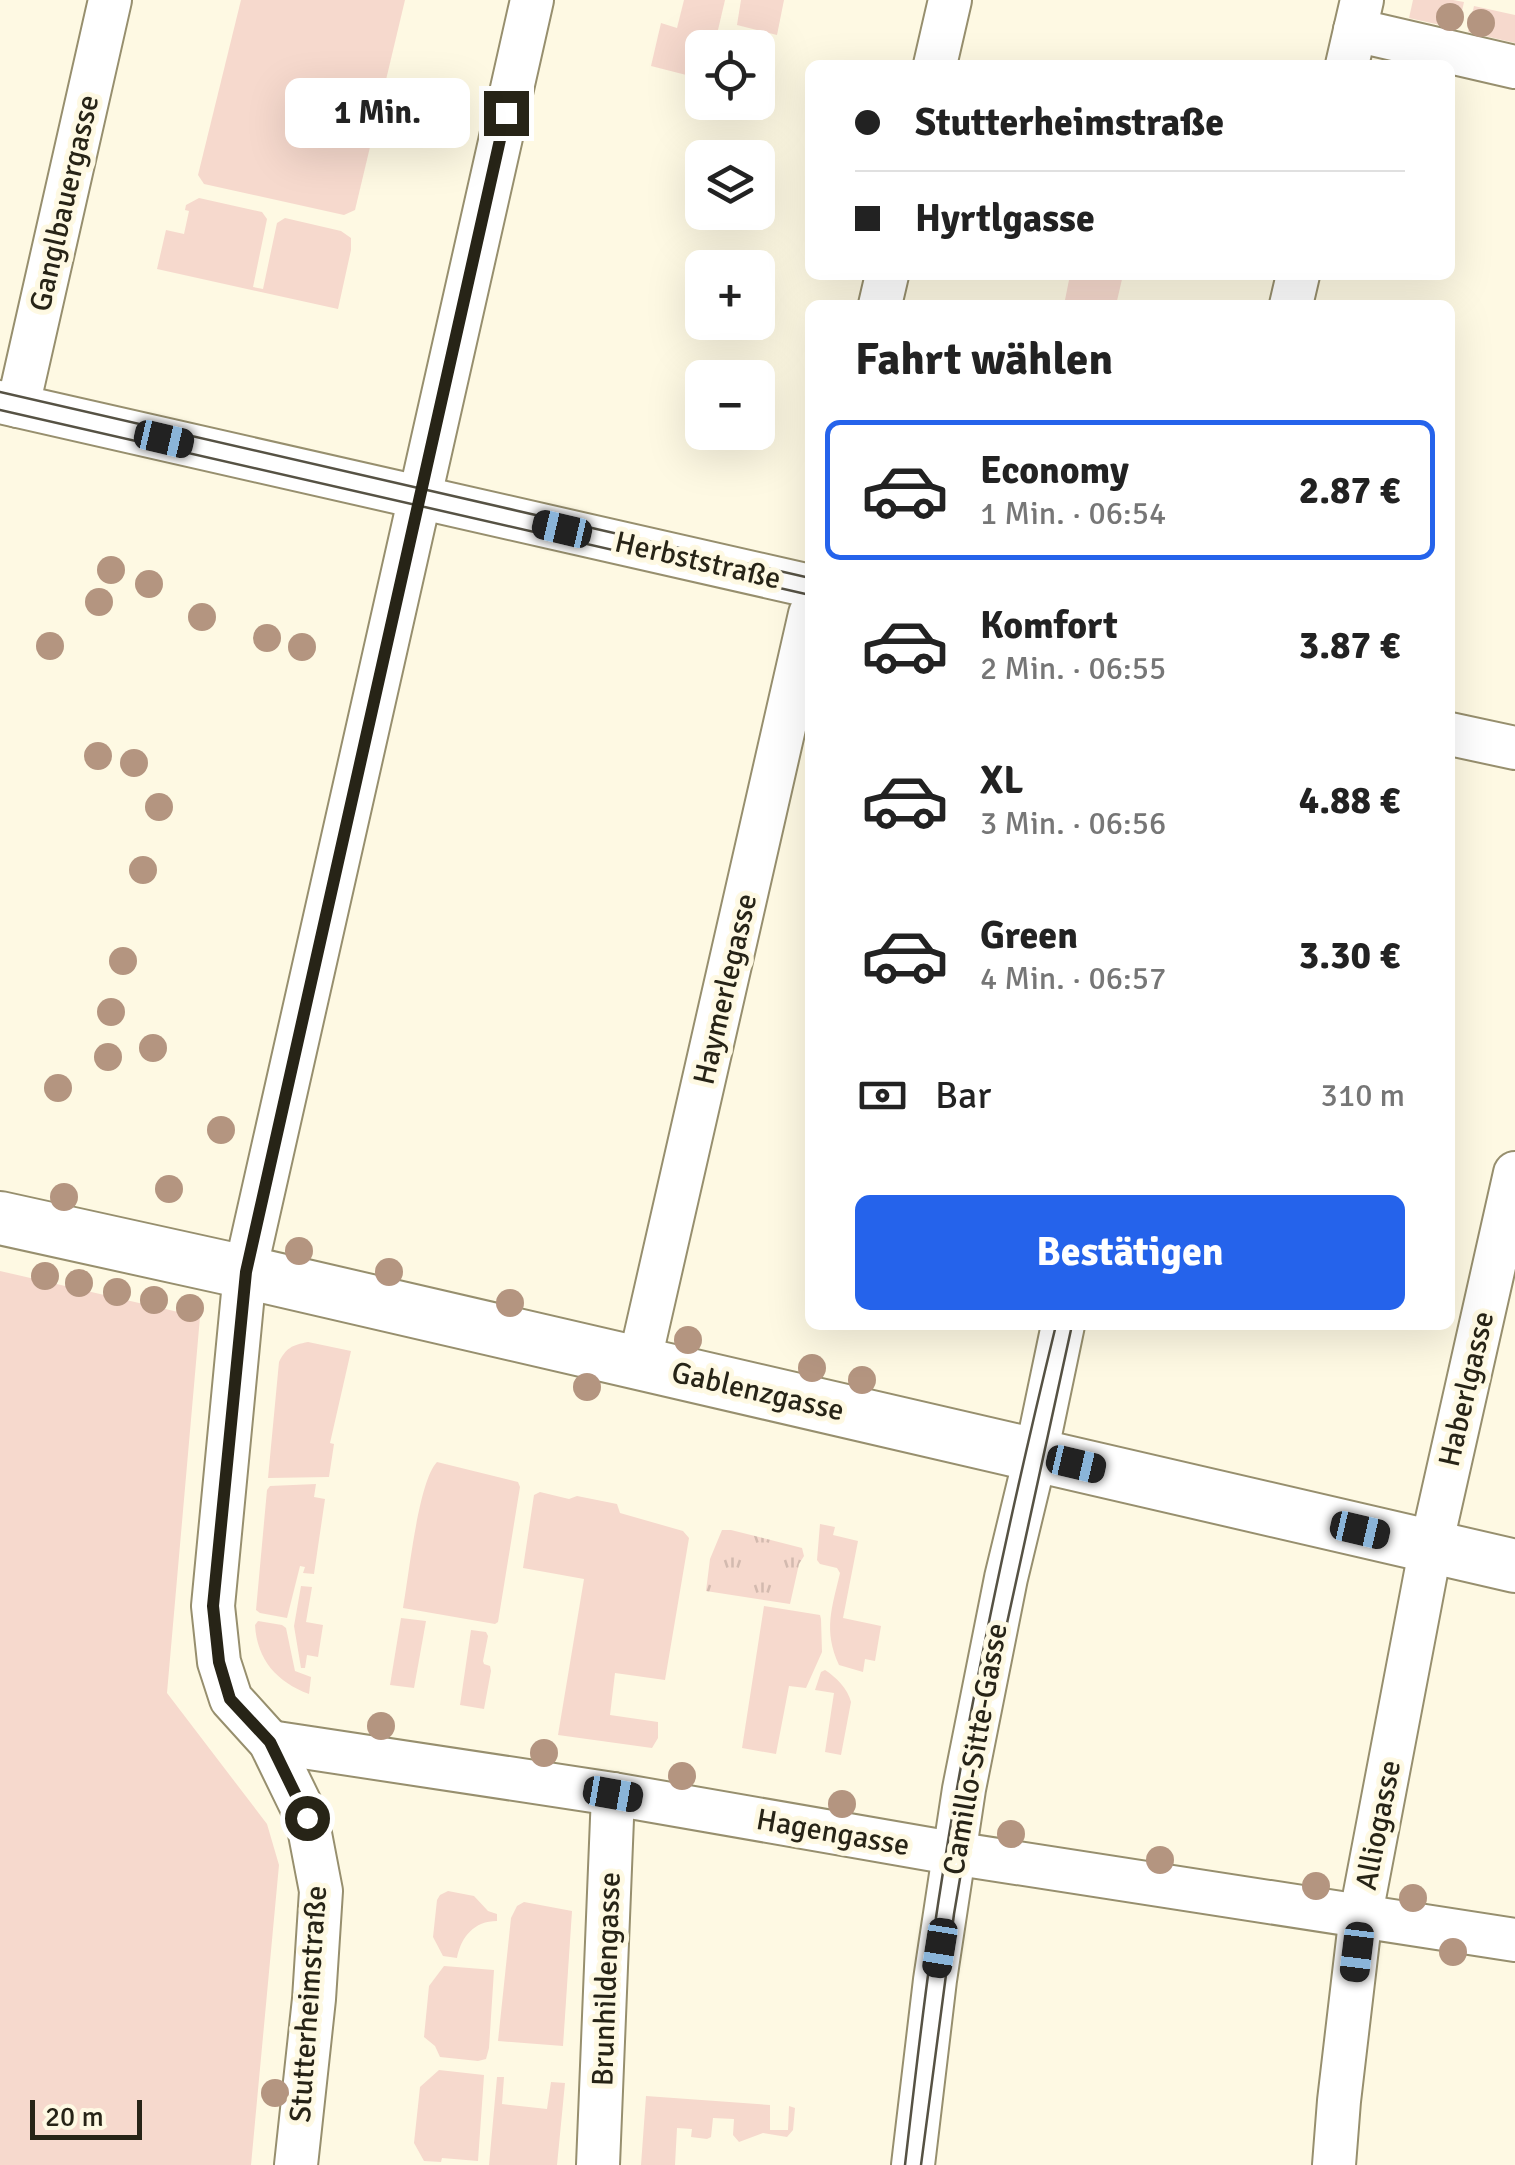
<!DOCTYPE html>
<html lang="de">
<head>
<meta charset="utf-8">
<style>
	body { margin:0; font-family:Signika,sans-serif; background:#f6f6f6; color:#222; height:100vh; display:flex; flex-direction:column; font-size:38px; white-space:nowrap }
	* { box-sizing:border-box; margin:0 }
	p { font-size:32px; color:#767676 }
	.icon { flex:none; width:55px; height:55px; fill:none; stroke:currentColor; stroke-width:2; stroke-linecap:round; stroke-linejoin:round }
	.map { position:relative; flex:1; overflow:hidden }
	.sheet { position:absolute; left:805px; top:300px; width:650px; height:1030px; display:flex; flex-direction:column; background:#fff; border-radius:15px; box-shadow:0 10px 40px #0002 }
	.sheet>* { flex:none }
	.banner { position:absolute; left:805px; top:60px; width:650px; height:220px; border-radius:15px; box-shadow:0 10px 40px #0002; display:grid; align-content:center; height:220px; padding:0 50px; background:#fff }
	.buttons { position:absolute; left:685px; top:30px; display:grid; gap:20px }
	.buttons a { display:grid; place-items:center; width:90px; height:90px; border-radius:15px; background:#fff; box-shadow:0 10px 40px #0002; font-size:50px }
	.scale { position:absolute; left:30px; bottom:25px; width:112px; box-sizing:border-box; padding-left:10px; border:5px solid #272417; border-top:0; font-size:28px; line-height:35px; white-space:nowrap; color:#272417; -webkit-text-stroke:8px #fef9e3; paint-order:stroke }
	.end { position:absolute; width:45px; height:45px; margin:-22px; border:12px solid #272417; background:#fff; box-shadow:0 0 0 5px #fff }
	.from { border-radius:50% }
	.bubble { position:absolute; height:70px; border-radius:15px; background:#fff; box-shadow:0 10px 40px #0002; font-size:32px; font-weight:700; line-height:70px; text-align:center }
	.car { position:absolute; width:30px; height:60px; margin:-30px -15px; border-radius:12px; box-shadow:0 0 8px 2px #0007; background:linear-gradient(#222 24%,#8ab4d8 0 40%,#222 0 76%,#8ab4d8 0 86%,#222 0) }
	.banner b { display:flex; align-items:center; gap:35px; height:95px; font-size:38px }
	.banner b+b { border-top:2px solid #e0e0e0 }
	.banner i { width:25px; height:25px; background:#222 }
	ul { padding:0; list-style:none }
	li { display:flex; align-items:center; gap:30px; height:140px; margin:0 20px 15px; padding:0 30px; border:5px solid transparent; border-radius:15px }
	li div { flex:1 }
	li b { display:block; font-size:38px }
	li em { font-style:normal; font-weight:700 }
	li.current { border-color:#2563eb }
	li>.icon { width:90px; height:90px; stroke-width:1.5 }
	h2 { padding:0 50px; font-size:45px; line-height:120px }
	.pay { display:flex; align-items:center; gap:25px; height:110px; padding:0 50px; font-size:38px }
	.pay p { margin-inline-start:auto }
	.cta { display:flex; gap:20px; margin-top:auto; padding:20px 50px }
	.cta a { flex:1; height:115px; border-radius:15px; background:#2563eb; color:#fff; font-size:40px; font-weight:700; line-height:115px; text-align:center }
	.map>svg:first-child { display:block }
	.green { fill:#f6d9cd }
	.park { fill:url(#park-tufts) }
	.lines { fill:none; stroke-linecap:round; stroke-linejoin:round }
	.minor-casing { stroke:#978f6e; stroke-width:46 }
	.major-casing { stroke:#978f6e; stroke-width:56 }
	.minor { stroke:#fff; stroke-width:42 }
	.major { stroke:#fff; stroke-width:52 }
	.tram { stroke:#565244; stroke-width:2.5 }
	.tree { fill:#b49580 }
	.route { stroke:#272417; stroke-width:12 }
	.labels { text-anchor:middle; stroke-width:10; stroke-linejoin:round; paint-order:stroke }
	.street-label { font-size:30px; fill:#272417; stroke:#fef9e3 }
</style>
</head>
<body>
<div class="map">
<svg width="1515" height="2165" viewBox="0 0 1515 2165">
	<defs>
		<pattern id="park-tufts" width="24" height="20" patternUnits="userSpaceOnUse" patternTransform="scale(2.5)"><rect width="24" height="20" fill="#f6d9cd"/><path d="M3 7l-1-3M5 7V3M7 7l1-3M15 17l-1-3M17 17v-4M19 17l1-3" fill="none" stroke="#d3baaf"/></pattern>
	</defs>
	<rect width="100%" height="100%" fill="#fef9e3"/>
	<!-- green -->
	<g class="green">
		<path d="M241 0H405L355 210 344 215 204 184 198 175Z"/>
		<path d="M684 0H725L714 47 702 48V79L651 66 661 23 677 28Z"/>
		<path d="M741 0H784L777 35 737 25Z"/>
		<path d="M1413 0H1453L1464 2 1458 29 1409 18Z"/>
		<path d="M1474 6 1515 15V43L1468 32Z"/>
		<path d="M199 198 262 212 267 219 253 287 263 289 277 223 285 218 341 231 351 238V250L338 309 157 269 166 230 184 234 189 211 185 210 186 205Z"/>
		<path d="M1070 275H1123L1116 305H1064Z"/>
		<path d="M0 1271 200 1317 167 1693 267 1824 279 1865 251 2165H0Z"/>
		<path d="M308 1342 351 1351 330 1443 334 1444 329 1477 268 1478 279 1362C286 1348 292 1345 308 1342Z"/>
		<path d="M437 1462 518 1482 520 1487 498 1622 495 1624 403 1608C409 1576 418 1482 437 1462Z"/>
		<path d="M316 1484 314 1497 325 1499 314 1574 303 1573 305 1567 300 1566 287 1618 260 1613 256 1610 267 1490 270 1486Z"/>
		<path d="M540 1492 569 1499 577 1496 617 1504 620 1513 683 1531 689 1538 665 1680 615 1673 610 1715 658 1722V1738L652 1748 558 1735 584 1579 523 1568 534 1495Z"/>
		<path d="M820 1524 835 1527 833 1535 858 1541 843 1618 881 1626 875 1661 865 1659 863 1672 839 1665C823 1630 832 1608 840 1573L837 1568 820 1564 817 1560Z"/>
		<path d="M301 1586 312 1587 306 1622 323 1625 318 1657 307 1655 305 1668H301L294 1626Z"/>
		<path d="M764 1606 820 1615 821 1619 822 1652 806 1688 789 1686 776 1754 742 1748Z"/>
		<path d="M401 1618 426 1621 414 1688 390 1685Z"/>
		<path d="M258 1621 282 1625 286 1628 295 1671 311 1677 309 1694C277 1682 257 1660 255 1625Z"/>
		<path d="M471 1630 486 1632 488 1636 483 1661 484 1664 490 1666 491 1671 484 1709 460 1705Z"/>
		<path d="M825 1670C836 1677 848 1689 851 1702L841 1755 825 1752 834 1693 815 1690 821 1672Z"/>
		<path d="M448 1891 474 1896 488 1911 497 1914V1921C474 1921 461 1937 457 1958L443 1956 433 1937 437 1900 440 1895Z"/>
		<path d="M524 1902 572 1911 563 2046 498 2041 511 1918 517 1906Z"/>
		<path d="M444 1966 494 1970 489 2048 486 2059 478 2061 440 2057 435 2046 424 2037 429 1986Z"/>
		<path d="M439 2070 484 2075 478 2161 442 2158 441 2162 424 2161 414 2143 420 2087Z"/>
		<path d="M497 2077H504L502 2104 547 2109 551 2082 565 2083 557 2165H489Z"/>
		<path d="M646 2096 770 2105V2130H788L789 2106 795 2108 793 2130 787 2137 763 2133 739 2142 733 2135 734 2119 713 2118 711 2137 707 2139 691 2137 692 2129 677 2128 675 2165H641Z"/>
	</g>
	<!-- park -->
	<path class="park" d="M722 1530H731L802 1548 804 1556 799 1564 790 1604 706 1591 710 1559Z"/>
	<g class="lines">
		<!-- minor casing -->
		<g class="minor-casing">
			<g id="minor">
				<path d="M1355 30 1515 67"/>
				<path d="M935 65 950 0"/>
				<path d="M1347 65 1362 0"/>
				<path d="M880 305 887 275"/>
				<path d="M1291 305 1298 275"/>
				<path d="M0 402 810 586"/>
				<path d="M18 406 110 0"/>
				<path d="M1450 734 1515 748"/>
				<path d="M639 1364 810 614"/>
				<path d="M270 1742 613 1794 946 1852 1515 1940"/>
				<path d="M296 2165 314 1999 321 1891 307 1818 270 1742 231 1699 219 1662 213 1606 245 1272 532 0"/>
				<path d="M598 2165 613 1794"/>
				<path d="M913 2165 935 1980 964 1789 1006 1578 1036 1454 1063 1325"/>
				<path d="M1334 2165 1339 2101 1361 1914 1431 1546 1515 1173"/>
			</g>
		</g>
		<!-- major casing -->
		<g class="major-casing">
			<path id="major" d="M0 1218 245 1272 1515 1566"/>
		</g>
		<!-- minor -->
		<use href="#minor" class="minor"/>
		<!-- major -->
		<use href="#major" class="major"/>
		<!-- tram -->
		<g class="tram">
			<path d="M0 392 810 578"/>
			<path d="M0 410 810 595"/>
			<path d="M905 2165C916 2071 926 1978 941 1885 970 1697 1011 1510 1056 1325"/>
			<path d="M921 2165 954 1914 990 1701 1072 1325"/>
		</g>
	</g>
	<!-- trees -->
	<g class="tree">
		<circle cx="1450" cy="17" r="14"/>
		<circle cx="1481" cy="23" r="14"/>
		<circle cx="111" cy="570" r="14"/>
		<circle cx="149" cy="584" r="14"/>
		<circle cx="99" cy="602" r="14"/>
		<circle cx="202" cy="617" r="14"/>
		<circle cx="267" cy="638" r="14"/>
		<circle cx="50" cy="646" r="14"/>
		<circle cx="302" cy="647" r="14"/>
		<circle cx="98" cy="756" r="14"/>
		<circle cx="134" cy="763" r="14"/>
		<circle cx="159" cy="807" r="14"/>
		<circle cx="143" cy="870" r="14"/>
		<circle cx="123" cy="961" r="14"/>
		<circle cx="111" cy="1012" r="14"/>
		<circle cx="153" cy="1048" r="14"/>
		<circle cx="108" cy="1057" r="14"/>
		<circle cx="58" cy="1088" r="14"/>
		<circle cx="221" cy="1130" r="14"/>
		<circle cx="169" cy="1189" r="14"/>
		<circle cx="64" cy="1197" r="14"/>
		<circle cx="299" cy="1251" r="14"/>
		<circle cx="389" cy="1272" r="14"/>
		<circle cx="45" cy="1276" r="14"/>
		<circle cx="79" cy="1283" r="14"/>
		<circle cx="117" cy="1292" r="14"/>
		<circle cx="154" cy="1300" r="14"/>
		<circle cx="510" cy="1303" r="14"/>
		<circle cx="190" cy="1308" r="14"/>
		<circle cx="688" cy="1340" r="14"/>
		<circle cx="812" cy="1368" r="14"/>
		<circle cx="862" cy="1380" r="14"/>
		<circle cx="587" cy="1387" r="14"/>
		<circle cx="381" cy="1726" r="14"/>
		<circle cx="544" cy="1753" r="14"/>
		<circle cx="682" cy="1776" r="14"/>
		<circle cx="842" cy="1804" r="14"/>
		<circle cx="1011" cy="1834" r="14"/>
		<circle cx="1160" cy="1860" r="14"/>
		<circle cx="1316" cy="1886" r="14"/>
		<circle cx="1413" cy="1898" r="14"/>
		<circle cx="1453" cy="1952" r="14"/>
		<circle cx="275" cy="2093" r="14"/>
	</g>
	<g class="lines">
		<!-- route -->
		<path class="route" d="M307 1818 270 1742 230 1699 219 1662 213 1606 246 1272 506 113"/>
	</g>
	<g class="labels">
		<!-- street labels -->
		<g class="street-label">
			<text transform="translate(64 203) rotate(-77)" y="10">Ganglbauergasse</text>
			<text transform="translate(698 560) rotate(13)" y="10">Herbststraße</text>
			<text transform="translate(725 989) rotate(-77)" y="10">Haymerlegasse</text>
			<text transform="translate(1466 1389) rotate(-77)" y="10">Haberlgasse</text>
			<text transform="translate(758 1391) rotate(13)" y="10">Gablenzgasse</text>
			<text transform="translate(975 1749) rotate(-80)" y="10">Camillo-Sitte-Gasse</text>
			<text transform="translate(1378 1825) rotate(-79)" y="10">Alliogasse</text>
			<text transform="translate(833 1832) rotate(10)" y="10">Hagengasse</text>
			<text transform="translate(606 1979) rotate(-88)" y="10">Brunhildengasse</text>
			<text transform="translate(308 2004) rotate(-86)" y="10">Stutterheimstraße</text>
		</g>
	</g>
</svg>
<div class="buttons">
<a><svg class="icon" aria-label="locate" viewBox="0 0 24 24"><circle cx="12" cy="12" r="6"/><path d="M12 2v4M12 18v4M2 12h4M18 12h4"/></svg></a>
<a><svg class="icon" aria-label="layers" viewBox="0 0 24 24"><path d="M12 4l9 5-9 5-9-5zM3 14l9 5 9-5"/></svg></a>
<a>+</a>
<a>−</a>
</div>
<div class="scale">20 m</div>
<i class="end from" style="left:307px;top:1818px"></i>
<i class="end" style="left:506px;top:113px"></i>
<div class="bubble" style="left:285px;top:78px;width:185px">1 Min.</div>
<i class="car" style="left:164px;top:439px;rotate:103deg"></i>
<i class="car" style="left:562px;top:529px;rotate:283deg"></i>
<i class="car" style="left:1076px;top:1464px;rotate:103deg"></i>
<i class="car" style="left:1360px;top:1530px;rotate:103deg"></i>
<i class="car" style="left:613px;top:1794px;rotate:100deg"></i>
<i class="car" style="left:940px;top:1948px;rotate:189deg"></i>
<i class="car" style="left:1357px;top:1952px;rotate:187deg"></i>
<div class="banner">
<b><i class="from"></i>Stutterheimstraße</b>
<b><i></i>Hyrtlgasse</b>
</div>
<section class="sheet">
<h2>Fahrt wählen</h2>
<ul>
<li class="current"><svg class="icon" aria-label="car" viewBox="0 0 24 24"><path d="M5 17H2v-5l4-1 3-4h7l3 4 3 1v5h-3M9 17h6M6 11h13"/><circle cx="7" cy="17" r="2"/><circle cx="17" cy="17" r="2"/></svg><div><b>Economy</b><p>1 Min. · 06:54</p></div><em>2.87 €</em></li>
<li><svg class="icon" aria-label="car" viewBox="0 0 24 24"><path d="M5 17H2v-5l4-1 3-4h7l3 4 3 1v5h-3M9 17h6M6 11h13"/><circle cx="7" cy="17" r="2"/><circle cx="17" cy="17" r="2"/></svg><div><b>Komfort</b><p>2 Min. · 06:55</p></div><em>3.87 €</em></li>
<li><svg class="icon" aria-label="car" viewBox="0 0 24 24"><path d="M5 17H2v-5l4-1 3-4h7l3 4 3 1v5h-3M9 17h6M6 11h13"/><circle cx="7" cy="17" r="2"/><circle cx="17" cy="17" r="2"/></svg><div><b>XL</b><p>3 Min. · 06:56</p></div><em>4.88 €</em></li>
<li><svg class="icon" aria-label="car" viewBox="0 0 24 24"><path d="M5 17H2v-5l4-1 3-4h7l3 4 3 1v5h-3M9 17h6M6 11h13"/><circle cx="7" cy="17" r="2"/><circle cx="17" cy="17" r="2"/></svg><div><b>Green</b><p>4 Min. · 06:57</p></div><em>3.30 €</em></li>
</ul>
<div class="pay"><svg class="icon" aria-label="cash" viewBox="0 0 24 24"><path d="M3 7h18v10H3z"/><circle cx="12" cy="12" r="2"/></svg>Bar<p>310 m</p></div>
<div class="cta"><a>Bestätigen</a></div>
</section>
</div>
</body>
</html>
